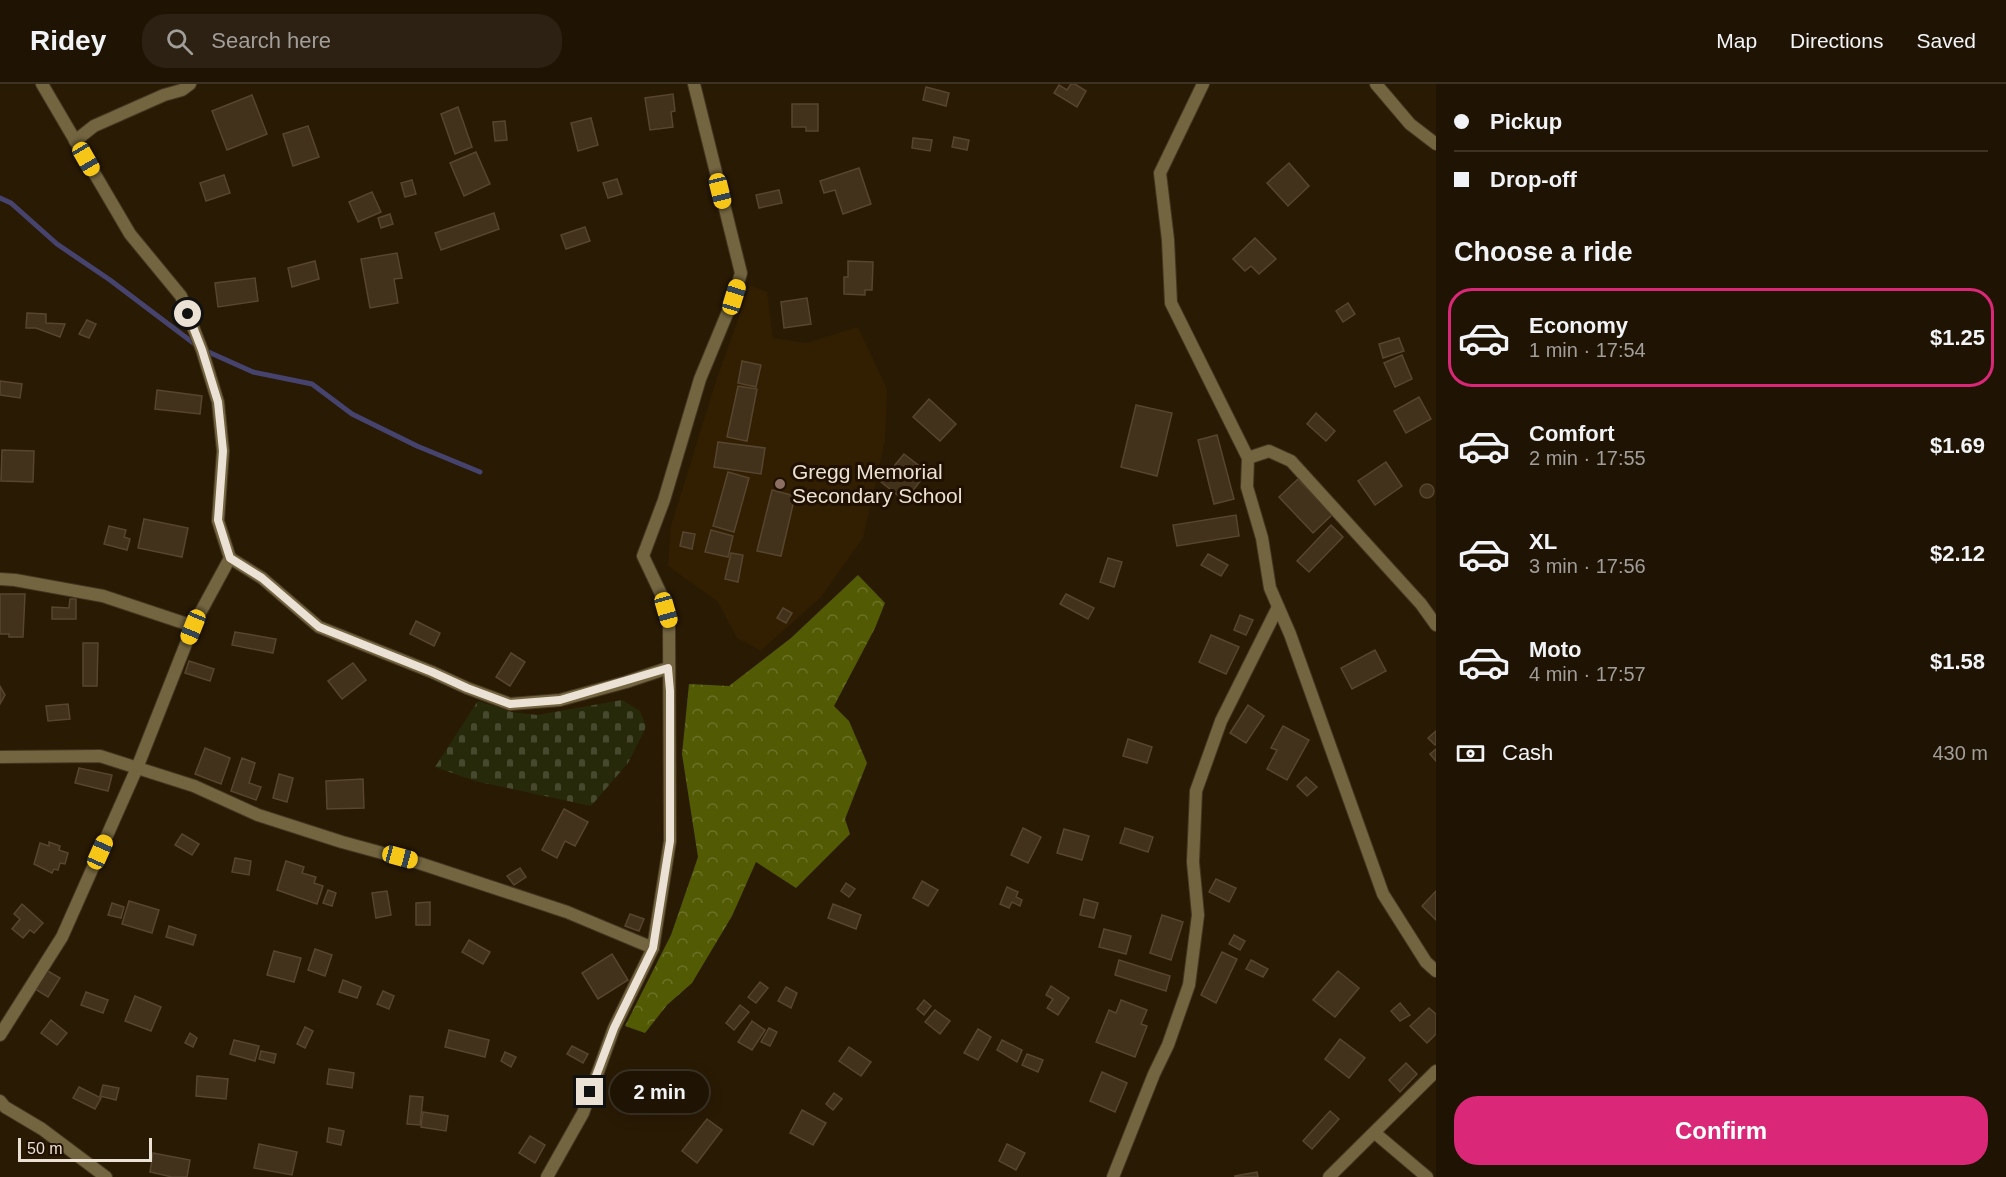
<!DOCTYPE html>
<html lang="en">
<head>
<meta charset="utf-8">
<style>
	body { margin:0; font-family:Arial,sans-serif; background:#2c2112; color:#f1f3f6; height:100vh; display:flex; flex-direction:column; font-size:22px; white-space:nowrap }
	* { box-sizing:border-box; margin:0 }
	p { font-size:20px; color:#a19e9a }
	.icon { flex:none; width:33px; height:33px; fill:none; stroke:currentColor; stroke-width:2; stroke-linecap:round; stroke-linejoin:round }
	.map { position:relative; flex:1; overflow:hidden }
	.drawer { display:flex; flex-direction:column; background:#1f1403; width:570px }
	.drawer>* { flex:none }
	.banner { display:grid; align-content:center; height:132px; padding:0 18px; background:#1f1403 }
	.scale { position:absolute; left:18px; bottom:15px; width:134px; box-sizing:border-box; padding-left:6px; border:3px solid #ebe1d4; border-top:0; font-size:16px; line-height:21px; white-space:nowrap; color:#ebe1d4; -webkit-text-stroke:4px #1f1000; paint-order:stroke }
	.end { position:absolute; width:27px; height:27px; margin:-14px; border:8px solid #ebe1d4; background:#111; box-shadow:0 0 0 3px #111 }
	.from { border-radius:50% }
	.bubble { position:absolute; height:42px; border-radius:21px; background:#1f1403; box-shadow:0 3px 15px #0003,0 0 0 2px #3c3325; font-size:20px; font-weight:800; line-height:42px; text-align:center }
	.car { position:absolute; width:18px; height:36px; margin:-18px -9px; border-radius:8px; box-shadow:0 0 4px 2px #0007; background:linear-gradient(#f5c518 24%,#345 0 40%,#f5c518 0 76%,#345 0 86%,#f5c518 0) }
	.banner b { display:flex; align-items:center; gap:21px; height:57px; font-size:22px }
	.banner b+b { border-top:2px solid #3c3325 }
	.banner i { width:15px; height:15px; background:#f1f3f6 }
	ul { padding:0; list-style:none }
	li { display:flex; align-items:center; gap:18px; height:99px; margin:0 12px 9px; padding:0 6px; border:3px solid transparent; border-radius:24px }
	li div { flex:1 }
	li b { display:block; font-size:22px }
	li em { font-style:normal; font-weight:800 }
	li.selected { border-color:#db2777 }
	li>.icon { width:54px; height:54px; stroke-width:1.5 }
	h2 { padding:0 18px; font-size:27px; line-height:72px }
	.pay { display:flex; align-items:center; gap:15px; height:66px; padding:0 18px; font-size:22px }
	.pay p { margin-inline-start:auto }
	.button { display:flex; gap:12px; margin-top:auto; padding:12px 18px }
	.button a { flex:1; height:69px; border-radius:24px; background:#db2777; color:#fff; font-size:24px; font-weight:800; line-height:69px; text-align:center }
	header { display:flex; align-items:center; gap:36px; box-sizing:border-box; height:84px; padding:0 30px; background:#1f1403; border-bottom:2px solid #3c3325 }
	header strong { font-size:28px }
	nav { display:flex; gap:33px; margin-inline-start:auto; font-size:21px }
	.search { width:420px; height:54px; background:#2c2112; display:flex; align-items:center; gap:15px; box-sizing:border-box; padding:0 21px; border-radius:24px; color:#a19e9a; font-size:22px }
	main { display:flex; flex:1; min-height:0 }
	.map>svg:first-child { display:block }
	.built { fill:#321f01 }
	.forest { fill:url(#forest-crowns) }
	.cemetery { fill:url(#cemetery-stones) }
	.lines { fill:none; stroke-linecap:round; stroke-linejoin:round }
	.stream { stroke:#46446e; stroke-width:5 }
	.building { fill:#42311b; stroke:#57452f; stroke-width:1.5 }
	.street-casing { stroke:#443621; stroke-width:14 }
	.street { stroke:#736540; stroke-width:12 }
	.route { stroke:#ebe1d4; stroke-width:8 }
	.education-dot { fill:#8d6e63; stroke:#1f1000; stroke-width:2 }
	.labels { text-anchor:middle; stroke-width:6; stroke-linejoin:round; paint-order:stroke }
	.poi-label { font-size:21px; fill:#ebe1d4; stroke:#1f1000; text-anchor:start }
</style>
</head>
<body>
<header>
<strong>Ridey</strong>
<div class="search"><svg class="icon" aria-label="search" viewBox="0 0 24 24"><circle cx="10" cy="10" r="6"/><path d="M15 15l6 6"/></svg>Search here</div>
<nav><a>Map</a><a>Directions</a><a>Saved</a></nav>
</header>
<main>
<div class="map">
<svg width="1436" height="1093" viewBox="0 0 1436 1093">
	<defs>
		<pattern id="forest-crowns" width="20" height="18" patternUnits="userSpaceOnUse" patternTransform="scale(1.5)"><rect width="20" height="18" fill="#525b04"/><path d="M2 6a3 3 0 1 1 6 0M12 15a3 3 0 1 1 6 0" fill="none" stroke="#6b7228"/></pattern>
		<pattern id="cemetery-stones" width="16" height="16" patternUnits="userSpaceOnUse" patternTransform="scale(1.5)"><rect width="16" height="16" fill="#262a0a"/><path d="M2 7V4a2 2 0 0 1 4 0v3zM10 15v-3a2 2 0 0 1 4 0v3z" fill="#46492d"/></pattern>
	</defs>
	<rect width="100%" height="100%" fill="#291a04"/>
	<!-- built -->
	<path class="built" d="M750 201 767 208 773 254 806 259 858 243 887 305 885 357 863 454 821 513 761 567 737 554 718 518 668 482 671 442 714 303Z"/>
	<!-- forest -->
	<path class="forest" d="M858 491 885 519 875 544 834 622 849 637 867 679 845 735 850 750 796 804 756 778 732 832 692 899 667 921 645 949 625 942 671 851 698 773 682 670 689 600 729 602 791 554Z"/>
	<!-- cemetery -->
	<path class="cemetery" d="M622 616 640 627 646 643 628 679 591 722 475 697 435 683 478 617 512 628 537 631Z"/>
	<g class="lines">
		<!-- stream -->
		<g class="stream">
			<path d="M0 114 11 119 57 160 110 196 196 261"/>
			<path d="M204 266 253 288 312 300 352 330 417 362 480 388"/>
		</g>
	</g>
	<!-- building -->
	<g class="building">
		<path d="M1071 0H1075L1086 7 1077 23 1054 9 1059 1 1067 6Z"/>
		<path d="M926 3 949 9 946 22 923 16Z"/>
		<path d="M673 10 675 27 671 28 673 43 650 46 645 14Z"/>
		<path d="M252 11 267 50 227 66 212 27Z"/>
		<path d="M792 20H818V47H806V43H792Z"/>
		<path d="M458 23 472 63 455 70 441 30Z"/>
		<path d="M591 34 598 61 578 67 571 39Z"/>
		<path d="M505 37 507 56 495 57 493 38Z"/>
		<path d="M308 42 319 73 293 82 283 50Z"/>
		<path d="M954 53 969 56 967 66 952 63Z"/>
		<path d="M913 54 932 56 930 67 912 64Z"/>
		<path d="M476 68 490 100 464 112 450 79Z"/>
		<path d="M1289 79 1309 102 1288 122 1267 99Z"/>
		<path d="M859 84 871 120 843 130 835 106 824 109 820 97Z"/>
		<path d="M224 91 230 109 206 117 200 99Z"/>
		<path d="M617 95 622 110 608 114 603 99Z"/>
		<path d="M412 96 416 110 405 113 401 99Z"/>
		<path d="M779 106 782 119 759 124 756 111Z"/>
		<path d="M372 108 381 128 358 138 349 118Z"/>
		<path d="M494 129 499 145 441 166 435 149Z"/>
		<path d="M390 130 393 140 381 144 378 134Z"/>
		<path d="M585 143 590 157 566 165 561 151Z"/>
		<path d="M1255 154 1276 175 1259 190 1251 182 1245 187 1233 175Z"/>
		<path d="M397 169 402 194 394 195 398 219 370 224 361 175Z"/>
		<path d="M315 177 319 195 292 203 288 184Z"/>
		<path d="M848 177 873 178 872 206H865V211L844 210V193H848Z"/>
		<path d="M255 194 258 217 218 223 215 199Z"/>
		<path d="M807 214 811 240 784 244 781 218Z"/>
		<path d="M1348 219 1355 230 1343 238 1336 227Z"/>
		<path d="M27 229 46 230V239L65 240 60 253 36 244H26Z"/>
		<path d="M87 236 96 240 89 254 79 250Z"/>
		<path d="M1399 254 1404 267 1383 274 1379 260Z"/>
		<path d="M1402 271 1412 295 1395 303 1384 279Z"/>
		<path d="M742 277 761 281 756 303 738 299Z"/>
		<path d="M0 297 22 300 20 314 0 311Z"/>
		<path d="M738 302 757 305 747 357 727 353Z"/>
		<path d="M157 306 202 312 200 330 155 325Z"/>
		<path d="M1419 313 1431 335 1406 349 1394 327Z"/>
		<path d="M929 315 956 340 940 357 913 333Z"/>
		<path d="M1136 321 1172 329 1157 392 1121 383Z"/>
		<path d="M1316 329 1335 347 1326 357 1307 340Z"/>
		<path d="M1217 351 1234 415 1214 420 1198 356Z"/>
		<path d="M718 358 765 364 761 390 714 383Z"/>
		<path d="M2 366 34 367 33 398 1 397Z"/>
		<path d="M904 370 918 381 912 389 921 396 905 417 881 398Z"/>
		<path d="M1386 378 1402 402 1375 421 1358 397Z"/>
		<path d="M728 388 749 394 734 448 713 442Z"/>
		<path d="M1298 395 1332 431 1313 449 1279 413Z"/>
		<circle cx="1427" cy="407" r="7"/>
		<path d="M772 406 795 412 781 472 757 467Z"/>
		<path d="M1236 431 1239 452 1177 462 1173 441Z"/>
		<path d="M144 435 188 444 182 473 138 464Z"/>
		<path d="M1331 441 1343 453 1309 488 1297 477Z"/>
		<path d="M109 442 126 446 124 453 130 455 127 466 104 460Z"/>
		<path d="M711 446 733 452 728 473 705 468Z"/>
		<path d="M683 448 695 450 692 465 680 462Z"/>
		<path d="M731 469 743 471 738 498 725 495Z"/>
		<path d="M1208 470 1228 481 1221 492 1201 481Z"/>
		<path d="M1108 474 1122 478 1114 503 1100 498Z"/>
		<path d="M0 510H25L23 553H9V550H0Z"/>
		<path d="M1066 510 1094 524 1088 535 1060 520Z"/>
		<path d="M70 515H76V535H52V523L69 524Z"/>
		<path d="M783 524 792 529 786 539 777 534Z"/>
		<path d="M1240 531 1253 536 1246 551 1234 546Z"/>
		<path d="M416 537 440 549 434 562 410 550Z"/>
		<path d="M235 548 276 555 273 569 232 561Z"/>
		<path d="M1211 551 1239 563 1226 590 1199 578Z"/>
		<path d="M83 559H98L97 602H83Z"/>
		<path d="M1375 566 1386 587 1352 605 1341 584Z"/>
		<path d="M511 569 525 578 510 602 496 593Z"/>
		<path d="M189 577 214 585 210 597 185 589Z"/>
		<path d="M353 579 366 596 342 615 328 597Z"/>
		<path d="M0 602 5 611 0 620Z"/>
		<path d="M68 620 70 635 48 637 46 622Z"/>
		<path d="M1248 621 1264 632 1246 659 1230 649Z"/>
		<path d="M1283 642 1309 656 1287 696 1267 685 1277 666 1271 664Z"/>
		<path d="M1436 647V660L1435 661 1428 654Z"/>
		<path d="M1128 655 1152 663 1147 679 1123 672Z"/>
		<path d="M205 664 230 674 221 700 195 690Z"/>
		<path d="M1436 665V677L1430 670Z"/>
		<path d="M242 674 255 679 249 699 261 703 256 716 231 707Z"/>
		<path d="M79 684 112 691 108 707 75 699Z"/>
		<path d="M279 690 293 694 287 718 273 714Z"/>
		<path d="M1306 693 1317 703 1307 712 1297 702Z"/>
		<path d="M363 695 364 724 327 725 326 697Z"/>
		<path d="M564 725 588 738 575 762 565 757 557 774 542 766Z"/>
		<path d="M1023 744 1041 753 1028 779 1011 771Z"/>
		<path d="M1125 744 1153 753 1148 768 1120 759Z"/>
		<path d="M1064 745 1089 752 1082 776 1057 769Z"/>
		<path d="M182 750 199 760 192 771 175 761Z"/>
		<path d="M49 758 60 762 59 766 68 769 65 780 60 779 58 786 54 785 52 789 34 780 40 759 49 762Z"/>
		<path d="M235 774 251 777 249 791 232 788Z"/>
		<path d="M286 777 304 783 302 789 316 793 314 799 323 802 317 820 277 806Z"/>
		<path d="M520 784 526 793 514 801 507 792Z"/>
		<path d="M1216 795 1236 804 1229 818 1209 808Z"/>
		<path d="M922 797 938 806 928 822 913 814Z"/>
		<path d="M846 799 855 805 849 813 841 807Z"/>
		<path d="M1007 803 1018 808 1016 813 1022 816 1020 822 1012 818 1009 824 1000 820Z"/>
		<path d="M328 806 336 809 332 822 323 819Z"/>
		<path d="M387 807 391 831 376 834 372 809Z"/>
		<path d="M1436 807V836L1422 822Z"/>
		<path d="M1084 815 1098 819 1094 834 1080 831Z"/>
		<path d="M129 817 159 826 152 849 122 840Z"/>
		<path d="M430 818V841H416V819Z"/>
		<path d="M112 819 124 823 121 834 108 831Z"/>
		<path d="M22 820 43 839 34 849 30 846 23 854 12 845 20 835 14 830Z"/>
		<path d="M833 820 861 831 856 845 828 834Z"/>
		<path d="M630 830 644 835 639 847 625 842Z"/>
		<path d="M1162 831 1183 838 1171 876 1150 869Z"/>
		<path d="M169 842 196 851 193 861 166 853Z"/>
		<path d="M1104 845 1131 852 1126 870 1099 863Z"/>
		<path d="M1234 851 1245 857 1240 866 1229 860Z"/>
		<path d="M469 856 490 868 483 880 462 868Z"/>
		<path d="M315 865 332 871 325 892 308 886Z"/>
		<path d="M274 867 301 874 294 898 267 891Z"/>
		<path d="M1222 868 1237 875 1216 919 1201 911Z"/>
		<path d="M612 870 628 896 598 915 582 889Z"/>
		<path d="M1119 876 1170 892 1166 907 1115 891Z"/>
		<path d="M1251 876 1268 885 1263 893 1246 885Z"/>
		<path d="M46 886 60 894 48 913 35 905Z"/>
		<path d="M1338 887 1359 904 1335 933 1313 916Z"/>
		<path d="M343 896 361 903 357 914 339 908Z"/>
		<path d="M760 898 768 904 756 919 748 913Z"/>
		<path d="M1051 902 1069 914 1058 931 1047 924 1053 915 1046 911Z"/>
		<path d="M786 903 797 909 791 924 778 917Z"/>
		<path d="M383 907 394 912 389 925 377 920Z"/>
		<path d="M86 908 108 916 103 929 81 921Z"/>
		<path d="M135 912 161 923 151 947 125 937Z"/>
		<path d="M924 916 931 922 924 931 917 925Z"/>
		<path d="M1121 916 1147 926 1141 940 1147 942 1135 973 1096 958 1109 926 1116 929Z"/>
		<path d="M1400 919 1410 931 1400 937 1391 927Z"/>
		<path d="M740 921 749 928 734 946 726 939Z"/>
		<path d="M1429 924 1436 930V950L1427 959 1410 942Z"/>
		<path d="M935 926 950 937 940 950 925 938Z"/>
		<path d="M51 936 67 949 57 961 41 949Z"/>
		<path d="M752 937 765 946 752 966 738 958Z"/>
		<path d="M305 943 313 947 305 964 297 960Z"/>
		<path d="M769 944 777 948 770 962 761 958Z"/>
		<path d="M978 945 991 953 978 976 964 969Z"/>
		<path d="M449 946 489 956 485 973 445 963Z"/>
		<path d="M190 949 197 954 193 963 185 959Z"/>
		<path d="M1340 955 1365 974 1349 994 1325 975Z"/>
		<path d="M234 956 259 962 255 977 230 970Z"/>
		<path d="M1002 956 1022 966 1017 978 997 966Z"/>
		<path d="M572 962 588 970 583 979 567 970Z"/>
		<path d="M849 963 871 978 861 992 839 977Z"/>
		<path d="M261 967 276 970 274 979 259 975Z"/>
		<path d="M505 968 516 973 511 983 501 977Z"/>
		<path d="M1027 970 1043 976 1038 988 1022 981Z"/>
		<path d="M1406 979 1417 990 1400 1008 1389 996Z"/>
		<path d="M329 985 354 989 352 1004 327 1000Z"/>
		<path d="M1102 988 1127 999 1115 1028 1090 1017Z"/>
		<path d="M197 992 228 995 226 1015 196 1012Z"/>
		<path d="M103 1001 119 1004 116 1016 100 1012Z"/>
		<path d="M79 1003 101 1014 95 1025 73 1014Z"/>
		<path d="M834 1009 842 1015 833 1026 826 1020Z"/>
		<path d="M410 1012 423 1013 420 1041 407 1040Z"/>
		<path d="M802 1026 826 1039 813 1061 790 1049Z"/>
		<path d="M1330 1027 1339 1035 1312 1065 1303 1057Z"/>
		<path d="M423 1028 448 1032 446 1047 421 1043Z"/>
		<path d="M707 1035 722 1046 697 1079 682 1067Z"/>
		<path d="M329 1044 344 1047 341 1061 327 1058Z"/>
		<path d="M530 1052 545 1061 535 1079 519 1069Z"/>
		<path d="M259 1060 297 1068 292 1091 254 1084Z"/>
		<path d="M1007 1060 1025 1069 1016 1086 999 1077Z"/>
		<path d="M153 1069 190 1076 187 1093H172L150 1088Z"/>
		<path d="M1257 1088 1258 1093H1235V1092Z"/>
	</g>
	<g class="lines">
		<!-- street casing -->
		<g class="street-casing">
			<g id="street">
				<path d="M1203 0 1160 89 1168 156 1171 219 1248 374 1247 403 1262 454 1270 504 1290 550 1383 810 1426 878 1436 887"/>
				<path d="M1376 0 1410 40 1436 60"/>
				<path d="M75 57 94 42 164 11 182 6 190 0"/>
				<path d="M1248 374 1269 367 1291 377 1421 520 1436 541"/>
				<path d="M230 474 262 494 319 543 432 588 467 604 510 620 560 616 626 598 668 584"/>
				<path d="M0 495 15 496 103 512 193 542"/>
				<path d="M0 673 100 672 194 702 258 731 342 758 419 779 567 828 653 864"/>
				<path d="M0 951 62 853 137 684 193 542 230 474 218 437 223 367 218 318 202 266 181 212 130 150 42 0"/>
				<path d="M0 1017 5 1023 42 1045 106 1093"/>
				<path d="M1375 1049 1427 1093"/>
				<path d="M547 1093 583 1029 614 944 653 864 670 757 669 539 662 512 643 472 664 416 700 295 734 213 741 189 694 0"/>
				<path d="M1113 1093 1154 990 1168 961 1189 901 1198 831 1193 778 1196 707 1221 637 1278 523"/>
				<path d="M1329 1093 1436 987"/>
			</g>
		</g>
		<!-- street -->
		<use href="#street" class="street"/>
	</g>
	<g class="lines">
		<!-- route -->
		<path class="route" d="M188 230 202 266 218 318 223 367 218 436 230 474 262 494 319 543 432 588 467 604 510 620 560 616 668 584 670 607V757L653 864 614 944 590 1008"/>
	</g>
	<!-- markers -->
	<circle class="education-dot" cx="780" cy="400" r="6"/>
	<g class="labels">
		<!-- poi labels -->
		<g class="poi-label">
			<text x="792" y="395">Gregg Memorial<tspan x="792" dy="24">Secondary School</tspan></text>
		</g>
	</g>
</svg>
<div class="scale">50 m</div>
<i class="end from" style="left:188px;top:230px"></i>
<i class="end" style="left:590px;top:1008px"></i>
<div class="bubble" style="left:610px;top:987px;width:99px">2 min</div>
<i class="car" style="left:86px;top:75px;rotate:150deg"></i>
<i class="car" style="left:720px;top:107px;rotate:166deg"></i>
<i class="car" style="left:734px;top:213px;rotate:17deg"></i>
<i class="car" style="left:666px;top:526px;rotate:164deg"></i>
<i class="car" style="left:193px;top:543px;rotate:202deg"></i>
<i class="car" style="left:100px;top:768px;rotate:24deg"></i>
<i class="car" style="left:400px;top:773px;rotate:105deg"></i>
</div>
<section class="drawer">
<div class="banner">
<b><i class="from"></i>Pickup</b>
<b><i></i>Drop-off</b>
</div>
<h2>Choose a ride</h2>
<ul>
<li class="selected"><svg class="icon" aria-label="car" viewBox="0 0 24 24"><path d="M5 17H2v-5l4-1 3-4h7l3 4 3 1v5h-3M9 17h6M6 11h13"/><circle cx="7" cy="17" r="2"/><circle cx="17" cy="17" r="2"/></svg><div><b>Economy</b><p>1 min · 17:54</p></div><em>$1.25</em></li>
<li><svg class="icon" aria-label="car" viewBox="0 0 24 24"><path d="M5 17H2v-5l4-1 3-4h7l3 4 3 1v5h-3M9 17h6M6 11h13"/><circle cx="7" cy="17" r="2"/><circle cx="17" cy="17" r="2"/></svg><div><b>Comfort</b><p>2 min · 17:55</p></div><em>$1.69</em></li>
<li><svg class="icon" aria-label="car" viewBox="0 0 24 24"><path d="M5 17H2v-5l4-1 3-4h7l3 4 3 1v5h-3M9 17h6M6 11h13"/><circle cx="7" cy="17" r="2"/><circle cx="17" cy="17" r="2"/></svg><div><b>XL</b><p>3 min · 17:56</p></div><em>$2.12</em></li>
<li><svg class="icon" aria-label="car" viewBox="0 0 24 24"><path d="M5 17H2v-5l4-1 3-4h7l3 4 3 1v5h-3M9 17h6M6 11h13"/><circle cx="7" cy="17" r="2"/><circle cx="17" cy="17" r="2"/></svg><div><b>Moto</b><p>4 min · 17:57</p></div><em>$1.58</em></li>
</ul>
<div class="pay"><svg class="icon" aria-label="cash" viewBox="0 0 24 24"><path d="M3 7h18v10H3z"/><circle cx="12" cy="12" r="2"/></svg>Cash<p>430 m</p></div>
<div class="button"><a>Confirm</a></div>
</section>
</main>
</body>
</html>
